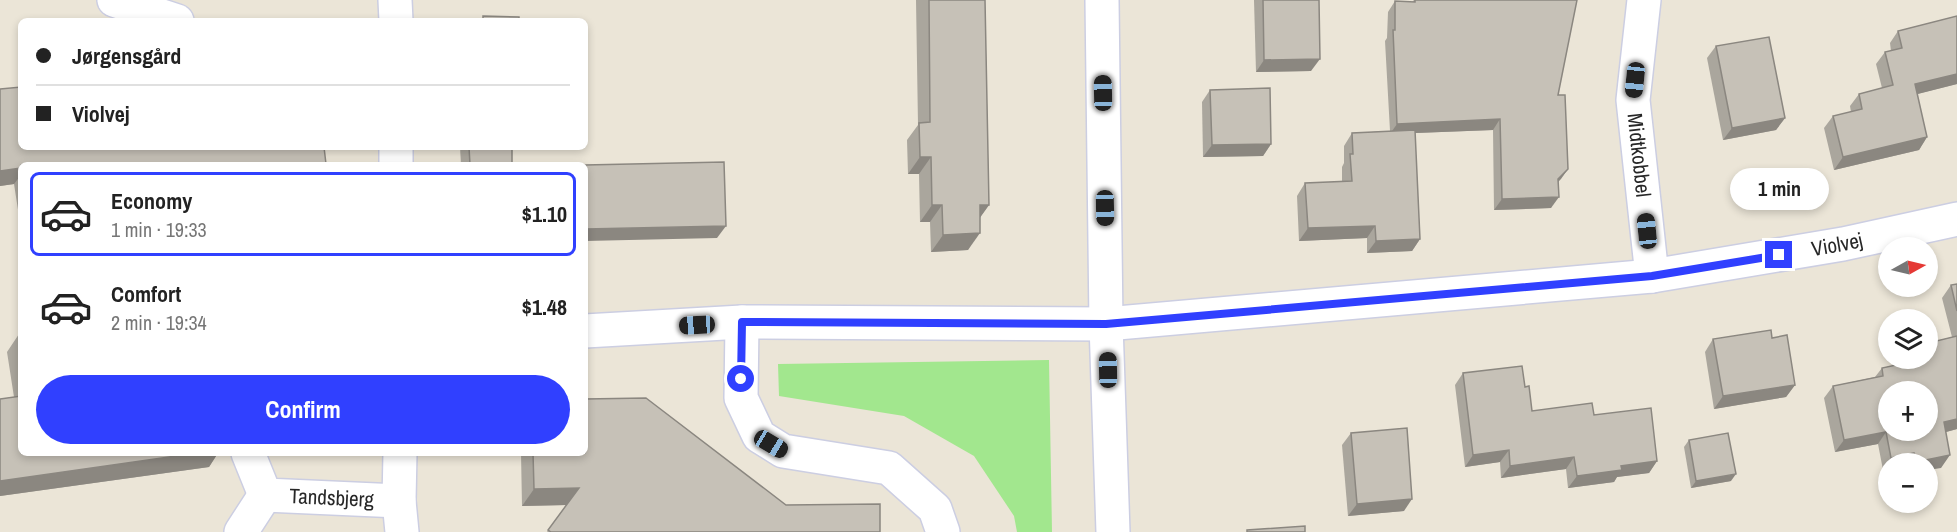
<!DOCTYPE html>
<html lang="en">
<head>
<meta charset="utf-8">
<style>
	body { margin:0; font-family:"Archivo Narrow",sans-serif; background:#f6f6f6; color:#222; height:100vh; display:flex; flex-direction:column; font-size:22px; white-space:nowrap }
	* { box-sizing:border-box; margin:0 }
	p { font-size:20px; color:#767676 }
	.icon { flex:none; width:33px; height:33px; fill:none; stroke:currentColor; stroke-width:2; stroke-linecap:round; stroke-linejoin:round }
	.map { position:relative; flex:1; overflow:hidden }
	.side { position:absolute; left:18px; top:162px; width:570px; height:294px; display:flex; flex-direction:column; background:#fff; border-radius:9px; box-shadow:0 3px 9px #0003 }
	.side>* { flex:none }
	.hud { position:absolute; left:18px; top:18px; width:570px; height:132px; border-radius:9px; box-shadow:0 3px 9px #0003; display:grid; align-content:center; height:132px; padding:0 18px; background:#fff }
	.needle { width:39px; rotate:82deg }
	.fabs { position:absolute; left:1878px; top:237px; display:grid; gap:12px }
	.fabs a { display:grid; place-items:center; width:60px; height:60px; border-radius:50%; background:#fff; box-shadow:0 3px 9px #0003; font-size:30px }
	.end { position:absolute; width:27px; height:27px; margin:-14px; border:8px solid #3040ff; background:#fff; box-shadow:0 0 0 3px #fff }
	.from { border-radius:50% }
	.bubble { position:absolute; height:42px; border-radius:21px; background:#fff; box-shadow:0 3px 9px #0003; font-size:20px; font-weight:700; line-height:42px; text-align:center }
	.car { position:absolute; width:18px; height:36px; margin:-18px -9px; border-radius:8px; box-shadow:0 0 4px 2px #0007; background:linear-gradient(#222 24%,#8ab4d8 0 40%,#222 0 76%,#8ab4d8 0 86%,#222 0) }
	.hud b { display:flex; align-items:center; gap:21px; height:57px; font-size:22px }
	.hud b+b { border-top:2px solid #e0e0e0 }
	.hud i { width:15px; height:15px; background:#222 }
	ul { padding:10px 0 0; list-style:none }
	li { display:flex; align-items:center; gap:18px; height:84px; margin:0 12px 9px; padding:0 6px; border:3px solid transparent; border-radius:9px }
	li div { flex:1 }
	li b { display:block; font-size:22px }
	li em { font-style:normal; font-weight:700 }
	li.active { border-color:#3040ff }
	li>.icon { width:54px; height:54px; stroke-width:1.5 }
	.cta { display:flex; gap:12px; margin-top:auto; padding:12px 18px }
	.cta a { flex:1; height:69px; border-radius:36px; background:#3040ff; color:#fff; font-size:24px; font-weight:700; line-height:69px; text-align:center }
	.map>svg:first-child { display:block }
	.green { fill:#a2e78e }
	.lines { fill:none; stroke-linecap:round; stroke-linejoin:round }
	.minor-casing { stroke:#cccee2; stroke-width:36 }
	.minor { stroke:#fff; stroke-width:33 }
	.wall { fill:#aaa69d }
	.shaded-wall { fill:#8b8780 }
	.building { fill:#c6c1b7; stroke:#8b8780; stroke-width:1.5; fill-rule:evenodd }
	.route { stroke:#3040ff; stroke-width:8 }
	.labels { text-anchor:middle; stroke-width:5; stroke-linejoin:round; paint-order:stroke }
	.street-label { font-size:21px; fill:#272727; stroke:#fff }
</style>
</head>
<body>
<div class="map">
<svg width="1957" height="532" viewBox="0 0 1957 532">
	<rect width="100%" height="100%" fill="#ebe5d7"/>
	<!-- green -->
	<path class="green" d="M1049 360 1052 532H1017L1014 516 974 456 904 416 779 396 778 364Z"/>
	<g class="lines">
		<!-- minor casing -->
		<g class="minor-casing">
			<g id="minor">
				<path d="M114 0 177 21"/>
				<path d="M395 0 396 21"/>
				<path d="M1102 0 1106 324 1113 532"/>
				<path id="s1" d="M1644 0 1633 100 1652 276"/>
				<path d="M396 147V165"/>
				<path d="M742 322 741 398 759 436 783 451 889 468 935 509 943 532"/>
				<path id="s2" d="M585 331 742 322 1106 324 1652 276 1843 244 1957 219"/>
				<path id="s3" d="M248 453 265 495 399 501"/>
				<path d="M400 453 399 501 402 532"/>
				<path d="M241 532 265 495"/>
			</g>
		</g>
		<!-- minor -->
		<use href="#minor" class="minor"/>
	</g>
	<!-- wall -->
	<g class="wall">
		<path d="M916 0H985L989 205 980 217 968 250 931 252 930 222H920L919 174H908L907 140 918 125Z"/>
		<path d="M1254 0H1319L1311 71 1256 72Z"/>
		<path d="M1414 0H1577L1558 95 1568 169 1558 182 1551 208 1494 210 1493 130 1415 133 1420 239 1412 251 1367 253V238L1299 241 1297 196 1305 183 1342 182V167L1344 163V146L1352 133 1390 131 1385 41 1387 38 1388 12 1395 1 1412 2Z"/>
		<path d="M1957 16V84L1917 94 1927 137 1919 150 1834 170 1824 128 1833 116 1851 112 1850 106 1859 94 1882 88 1876 64 1885 52 1891 51 1890 43 1898 31Z"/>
		<path d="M1716 46 1785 118 1776 130 1723 140 1707 58Z"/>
		<path d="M0 89 21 147V229L14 184 0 186Z"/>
		<path d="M1210 90 1271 144 1263 156 1203 157 1202 102Z"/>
		<path d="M460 147H512V165H461Z"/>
		<path d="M1957 284V429L1946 432 1941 468 1928 464H1888V469L1883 470 1878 444 1835 452 1824 398 1833 386 1875 377 1882 368 1918 360V358H1928V343L1952 337 1942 298 1951 285Z"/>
		<path d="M19 334H21V453H218L209 467 0 496V399L14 397 7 352Z"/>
		<path d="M1772 338 1795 385 1786 397 1714 409 1705 352 1713 339Z"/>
		<path d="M1463 373 1525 387 1532 411 1594 415 1657 461 1649 473 1617 477 1614 482 1568 488 1566 469 1501 478 1500 462 1465 467 1455 385Z"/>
		<path d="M1351 433 1404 511 1348 516 1342 445Z"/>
		<path d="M1689 440 1731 481 1691 488 1684 447Z"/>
		<path d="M521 453H585L786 505 880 532H547L566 505 522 506Z"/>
	</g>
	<!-- shaded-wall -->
	<g class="shaded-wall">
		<path d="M1320 59 1311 71 1256 72 1264 60Z"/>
		<path d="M1957 74V84L1906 97 1915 84Z"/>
		<path d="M1785 118 1776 130 1723 140 1732 128Z"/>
		<path d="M1500 119 1493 130 1390 134 1397 124Z"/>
		<path d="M1927 137 1919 150 1834 170 1843 157Z"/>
		<path d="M1271 144 1263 156 1203 157 1212 145Z"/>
		<path d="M920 157H931L919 174H908Z"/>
		<path d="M21 168V175L14 184 0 186V171Z"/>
		<path d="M1568 169 1561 179 1550 190 1558 179Z"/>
		<path d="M1559 197 1551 208 1494 210 1502 199Z"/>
		<path d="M932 205H942L930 222H920Z"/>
		<path d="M980 205H989L977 222Z"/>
		<path d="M726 226 717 238 585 241V229Z"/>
		<path d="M1375 226 1367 238 1299 241 1308 228Z"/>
		<path d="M980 233 968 250 931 252 943 235Z"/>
		<path d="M1420 239 1412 251 1367 253 1376 241Z"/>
		<path d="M1795 385 1786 397 1714 409 1723 396Z"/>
		<path d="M1957 419V429L1935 435 1944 422Z"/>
		<path d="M1886 432 1878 444 1835 452 1844 440Z"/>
		<path d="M1509 450 1500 462 1465 467 1473 455Z"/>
		<path d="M197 453H218L209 467 0 496V481Z"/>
		<path d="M1914 453 1907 464H1888V469L1883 470 1891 458Z"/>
		<path d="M1950 455 1941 468 1928 470V464H1915L1916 462Z"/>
		<path d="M1574 457 1566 469 1501 478 1510 466Z"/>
		<path d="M1657 461 1649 473 1617 477 1614 482 1568 488 1577 476 1621 466Z"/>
		<path d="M1736 474 1731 481 1691 488 1696 481Z"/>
		<path d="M579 488 567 505 522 506 534 489Z"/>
		<path d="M1412 499 1404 511 1348 516 1357 504Z"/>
	</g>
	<!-- building -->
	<g class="building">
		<path d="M929 0H985L989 205H980V233L943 235 942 205H932L931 157H920L919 123 930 122Z"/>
		<path d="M1263 0H1319L1320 59 1264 60Z"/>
		<path d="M1415 0H1577L1558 95H1565L1568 169 1558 179 1559 197 1502 199 1500 119 1397 124 1393 30H1395V1L1415 2Z"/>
		<path d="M483 16 519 17V21H483Z"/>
		<path d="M1957 16V74L1915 84 1927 137 1843 157 1833 116 1862 109 1859 94 1893 85 1885 52 1902 48 1898 31Z"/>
		<path d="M1769 37 1785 118 1732 128 1716 46Z"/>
		<path d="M21 87V147H324L326 164 316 165H21V168L0 171V89Z"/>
		<path d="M1270 88 1271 144 1212 145 1210 90Z"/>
		<path d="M1415 130 1420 239 1376 241 1375 226 1308 228 1305 183 1352 181 1350 154H1353L1352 133Z"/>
		<path d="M469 147H512V165H470Z"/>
		<path d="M724 162 726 226 585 229V165Z"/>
		<path d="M1957 284V311L1951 285Z"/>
		<path d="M1771 330 1772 338 1787 335 1795 385 1723 396 1713 339Z"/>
		<path d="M19 334H21V347Z"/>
		<path d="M1957 336V419L1944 422 1950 455 1916 462 1914 453 1891 458 1886 432 1844 440 1833 386 1883 376 1882 368 1929 358 1928 351V343ZM1888 392H1928V430H1888Z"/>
		<path d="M1522 366 1525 387 1529 386 1532 411 1592 403 1594 415 1651 408 1657 461 1621 466 1622 470 1577 476 1574 457 1510 466 1509 450 1473 455 1463 373Z"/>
		<path d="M21 396V453H197L0 481V399Z"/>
		<path d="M646 398 786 505 880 504V532H551L548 530 579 488 534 489 533 453H585V399Z"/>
		<path d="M1407 428 1412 499 1357 504 1351 433Z"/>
		<path d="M1728 433 1736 474 1696 481 1689 440Z"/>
		<path d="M1305 526V532H1247V530Z"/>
	</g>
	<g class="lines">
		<!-- route -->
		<path class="route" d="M741 379 742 322 1106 324 1652 276 1779 255"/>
	</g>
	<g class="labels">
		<!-- street labels -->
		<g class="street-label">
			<text dy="7" stroke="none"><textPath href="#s1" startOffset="156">Midtkobbel</textPath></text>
			<text dy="7" stroke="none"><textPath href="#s2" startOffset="1257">Violvej</textPath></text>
			<text dy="7" stroke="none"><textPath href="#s3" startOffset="112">Tandsbjerg</textPath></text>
		</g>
	</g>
</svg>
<div class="fabs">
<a><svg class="needle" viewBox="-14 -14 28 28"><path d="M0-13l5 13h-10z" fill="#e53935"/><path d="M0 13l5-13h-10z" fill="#767676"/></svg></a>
<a><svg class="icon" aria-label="layers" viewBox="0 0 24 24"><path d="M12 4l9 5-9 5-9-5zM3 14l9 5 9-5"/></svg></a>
<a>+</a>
<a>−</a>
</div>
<i class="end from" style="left:741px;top:379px"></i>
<i class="end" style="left:1779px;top:255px"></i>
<div class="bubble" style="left:1730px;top:168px;width:99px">1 min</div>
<i class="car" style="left:1635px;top:80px;rotate:186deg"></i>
<i class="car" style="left:1103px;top:93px;rotate:359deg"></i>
<i class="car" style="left:1105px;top:208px;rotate:179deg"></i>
<i class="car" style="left:1647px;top:231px;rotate:354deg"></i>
<i class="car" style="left:697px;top:325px;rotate:267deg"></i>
<i class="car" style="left:1108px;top:370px;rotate:359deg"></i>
<i class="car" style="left:771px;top:444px;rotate:121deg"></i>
<div class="hud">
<b><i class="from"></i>Jørgensgård</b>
<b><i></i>Violvej</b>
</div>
<section class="side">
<ul>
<li class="active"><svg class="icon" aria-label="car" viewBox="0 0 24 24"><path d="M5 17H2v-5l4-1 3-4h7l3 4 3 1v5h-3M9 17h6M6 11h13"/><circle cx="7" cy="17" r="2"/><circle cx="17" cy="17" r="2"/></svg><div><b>Economy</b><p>1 min · 19:33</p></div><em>$1.10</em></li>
<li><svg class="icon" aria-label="car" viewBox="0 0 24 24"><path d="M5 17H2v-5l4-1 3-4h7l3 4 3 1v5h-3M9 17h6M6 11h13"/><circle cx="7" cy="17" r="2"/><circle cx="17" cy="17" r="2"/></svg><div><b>Comfort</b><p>2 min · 19:34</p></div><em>$1.48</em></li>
</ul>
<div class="cta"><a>Confirm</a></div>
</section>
</div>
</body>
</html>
